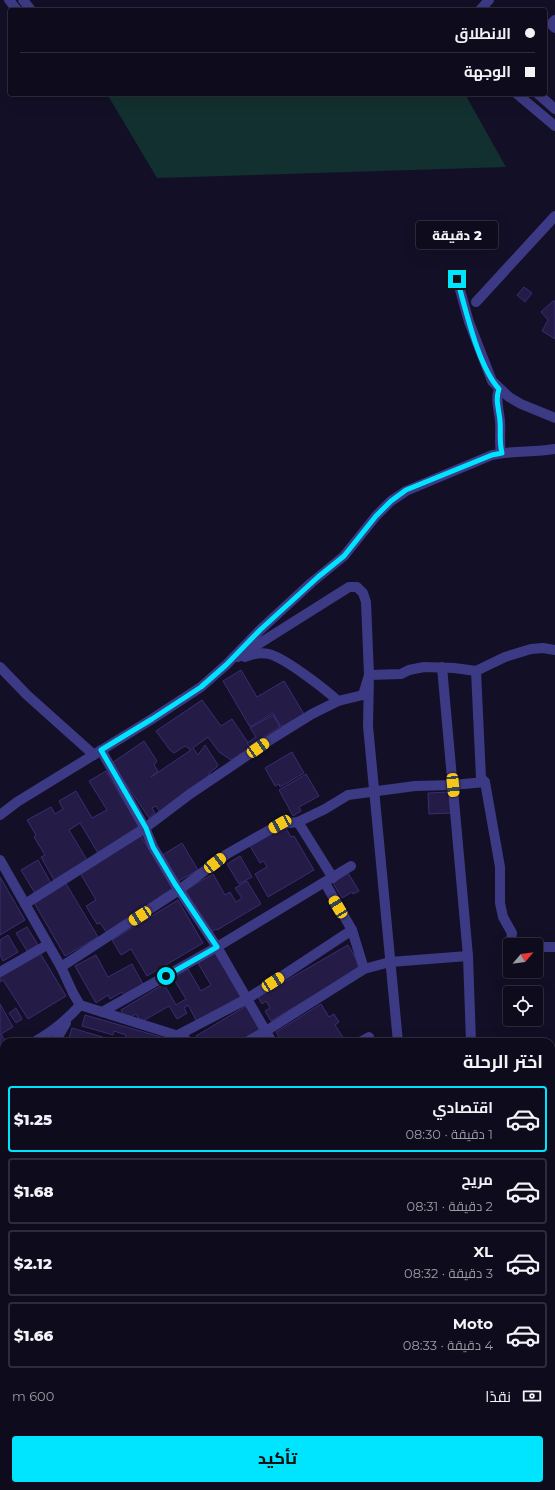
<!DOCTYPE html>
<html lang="ar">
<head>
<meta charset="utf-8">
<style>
	body { margin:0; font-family:Montserrat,Cairo,sans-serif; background:#171425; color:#f1f3f6; direction:rtl; height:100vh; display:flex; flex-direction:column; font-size:15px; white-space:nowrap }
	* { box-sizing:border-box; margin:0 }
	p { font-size:13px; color:#9b9ba3 }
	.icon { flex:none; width:22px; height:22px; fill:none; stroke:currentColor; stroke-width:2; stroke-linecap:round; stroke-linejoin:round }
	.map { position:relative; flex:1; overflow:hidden; direction:ltr }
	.sheet { position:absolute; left:0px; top:1038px; width:555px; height:452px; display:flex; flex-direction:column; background:#0e0b1c; border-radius:12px 12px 0 0; box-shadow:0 4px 16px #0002,0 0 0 1px #2e2b3b; direction:rtl }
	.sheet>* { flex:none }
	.guide { position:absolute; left:8px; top:8px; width:539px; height:88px; border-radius:4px; box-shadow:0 4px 16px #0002,0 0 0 1px #2e2b3b; direction:rtl; display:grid; align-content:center; height:88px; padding:0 12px; background:#0e0b1c }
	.needle { width:26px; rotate:61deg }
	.tools { position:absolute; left:503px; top:938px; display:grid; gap:8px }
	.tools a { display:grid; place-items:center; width:40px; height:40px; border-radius:4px; background:#0e0b1c; box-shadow:0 4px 16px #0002,0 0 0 1px #2e2b3b; font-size:20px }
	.end { position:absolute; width:18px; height:18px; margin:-9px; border:5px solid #00e5ff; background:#111; box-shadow:0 0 0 2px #111 }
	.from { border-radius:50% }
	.bubble { position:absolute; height:28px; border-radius:4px; background:#0e0b1c; box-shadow:0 4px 16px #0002,0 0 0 1px #2e2b3b; font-size:13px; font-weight:800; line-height:28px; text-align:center; direction:rtl }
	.car { position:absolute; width:12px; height:24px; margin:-12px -6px; border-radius:5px; box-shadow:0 0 3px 1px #0007; background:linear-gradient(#f5c518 24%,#345 0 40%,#f5c518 0 76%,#345 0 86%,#f5c518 0) }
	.guide b { display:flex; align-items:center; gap:14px; height:38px; font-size:15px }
	.guide b+b { border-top:1px solid #2e2b3b }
	.guide i { width:10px; height:10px; background:#f1f3f6 }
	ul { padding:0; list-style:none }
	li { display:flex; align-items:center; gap:12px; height:66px; margin:0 8px 6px; padding:0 4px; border:2px solid #2e2b3b; border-radius:4px }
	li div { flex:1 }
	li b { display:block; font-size:15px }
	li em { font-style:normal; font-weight:800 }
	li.current { border-color:#00e5ff }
	li>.icon { width:36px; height:36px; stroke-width:1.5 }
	h2 { padding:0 12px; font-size:18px; line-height:48px }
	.pay { display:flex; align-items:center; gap:10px; height:44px; padding:0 12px; font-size:15px }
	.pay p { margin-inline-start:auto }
	.cta { display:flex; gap:8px; margin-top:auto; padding:8px 12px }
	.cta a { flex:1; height:46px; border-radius:4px; background:#00e5ff; color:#111; font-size:16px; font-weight:800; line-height:46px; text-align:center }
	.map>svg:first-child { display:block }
	.green { fill:#12302f }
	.building { fill:#241b47; stroke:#3b2d73 }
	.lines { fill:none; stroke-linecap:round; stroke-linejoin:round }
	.lane { stroke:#3d3a85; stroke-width:6 }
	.street { stroke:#3d3a85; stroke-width:10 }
	.secondary { stroke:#6f6bff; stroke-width:10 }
	.route { stroke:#00e5ff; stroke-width:5 }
</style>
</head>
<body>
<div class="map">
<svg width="555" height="1490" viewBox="0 0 555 1490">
	<rect width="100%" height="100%" fill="#130f26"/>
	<!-- green -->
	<path class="green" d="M107 94H465L506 167 157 178Z"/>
	<!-- building -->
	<g class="building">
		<path d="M524 287 532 293 525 302 517 295Z"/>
		<path d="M553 301H555V339L542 331 548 320 541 312Z"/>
		<path d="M241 670 257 697 284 681 304 714 281 727 273 713 250 727 223 681Z"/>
		<path d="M202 700 221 726 232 719 251 747 231 760 219 752 208 737 193 748 198 755 205 745 218 765 216 768 211 771 205 781 160 812 156 806 152 808 155 813 149 818 112 763 144 741 157 761 154 765 158 771 151 777 191 750 185 746 174 753 170 750 156 731Z"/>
		<path d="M273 715 280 727 249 746 247 743 256 737 250 728Z"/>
		<path d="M292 752 304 773 280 787 279 784 275 786 265 768Z"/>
		<path d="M106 771 140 829 98 853 80 823 69 830 87 860 54 880 41 857 45 855 34 837 36 835 27 820 51 807 55 814 63 809 59 801 76 791 92 818 107 810 89 781Z"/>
		<path d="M306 774 319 796 299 807 301 811 293 816 279 790Z"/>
		<path d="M450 792 451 813 429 814 428 793Z"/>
		<path d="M284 825 291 837 294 836 314 870 268 897 255 874 267 867 264 861 260 863 250 846Z"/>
		<path d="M141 836 173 889 159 897 161 900 107 933 100 923 97 924 86 906 96 900 80 873Z"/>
		<path d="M182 843 198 870 177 882 161 856Z"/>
		<path d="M240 856 252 877 239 884 227 864Z"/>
		<path d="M38 860 52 885 36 895 21 870Z"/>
		<path d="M348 873 359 891 353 894 352 892 342 898 333 883Z"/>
		<path d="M213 874 225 895 230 892 236 902 242 898 235 888 247 881 261 904 217 930 216 929 210 933 185 890Z"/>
		<path d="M0 877 25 920 0 935Z"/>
		<path d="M65 882 98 937 65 956 33 901Z"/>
		<path d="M178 900 203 943 147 976 131 949 121 955 112 940Z"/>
		<path d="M27 927 38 945 27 951 16 933Z"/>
		<path d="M8 935 18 952 3 961 0 955V940Z"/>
		<path d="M348 945 361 967 271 1021 265 1011 270 1008 266 1001 262 1004 258 997Z"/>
		<path d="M40 953 66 996 28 1019 3 980 0 982V976Z"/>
		<path d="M215 953 241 996 197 1022 188 1005 184 1008 187 1013 177 1019 169 1006 141 1022 136 1014 126 1020 121 1010 164 984 176 1005 186 999 173 978 188 969 201 991 211 985 198 963Z"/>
		<path d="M96 955 108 977 132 964 143 984 124 995 122 992 110 999 108 995 96 1003 75 966Z"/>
		<path d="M0 1004 13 1027 1 1034 6 1042H4V1046L0 1048Z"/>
		<path d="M321 1004 329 1017 334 1014 339 1022 335 1025 346 1042H282L276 1032Z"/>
		<path d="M246 1006 260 1029 238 1042H199L196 1036Z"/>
		<path d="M16 1008 22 1019 16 1023 9 1013Z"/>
		<path d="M85 1015 178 1042H133L125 1039 126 1035 114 1031 113 1035 82 1026Z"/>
		<path d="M72 1028 119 1042H68Z"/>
		<path d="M0 1079 4 1086V1090L1 1092 2 1094 0 1096Z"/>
	</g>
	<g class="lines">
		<!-- lane -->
		<g class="lane">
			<path d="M0 1371 4 1372"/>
			<path d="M0 1397 4 1399"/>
			<path d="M352 1486 359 1490"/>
			<path d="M121 1490 123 1486"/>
		</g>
		<!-- street -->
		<g class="street">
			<path d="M9 0 17 10"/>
			<path d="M23 0 31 10"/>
			<path d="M480 10 489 0"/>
			<path d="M555 20 551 24 555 28"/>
			<path d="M517 94 555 126"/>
			<path d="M538 94 555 109"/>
			<path d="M457 279 469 322 492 381 509 397 521 404 555 418"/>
			<path d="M476 302 555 216"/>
			<path d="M499 389C495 400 499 409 500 421 501 432 499 442 501 453"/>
			<path d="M238 657 349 587H357L363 593 366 602 369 675 368 726 398 1042"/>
			<path d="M245 657C252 654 261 652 269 654 285 658 325 689 338 701"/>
			<path d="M0 667 27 695 94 755"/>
			<path d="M442 667 468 956 471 1042"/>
			<path d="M476 671 481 778 485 782 500 867V903L503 917 512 933 510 946"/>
			<path d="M101 750 145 828 153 847 175 884 217 947 272 1042"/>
			<path d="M0 815 17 802 152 719 201 687 226 665 260 630 311 583 344 556 376 516 391 501 406 491 492 455C513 450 534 453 555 449"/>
			<path d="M298 822 333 878"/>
			<path d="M0 860 61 967 73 993 80 1005C67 1020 52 1032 34 1042"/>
			<path d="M325 883 352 930 364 969"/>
			<path d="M25 904 145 828 190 794 270 740 312 714 338 701 363 695 369 675 401 674 409 670 424 667 454 668 476 671 505 657 531 649 543 648 555 650"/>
			<path d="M536 947H555"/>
			<path d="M61 967 179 890 227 854 280 824 298 822 325 809 348 795 415 786 453 785 485 782"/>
			<path d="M0 972 47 945"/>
			<path d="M80 1005 185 1038 187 1042"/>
			<path d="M102 1012 217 947 351 866"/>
			<path d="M178 1035 247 999 352 930"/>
			<path d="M55 1042 66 1023"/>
			<path d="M247 1042 266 1031 364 969 390 962 468 956"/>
			<path d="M360 1042 369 1037"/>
			<path d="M0 1061 4 1059"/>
			<path d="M0 1125 4 1120"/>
			<path d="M0 1170 4 1169"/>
			<path d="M551 1176 555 1177"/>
			<path d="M551 1297 555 1303"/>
			<path d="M551 1348 555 1345"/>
			<path d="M513 1490V1486"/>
		</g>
		<!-- secondary -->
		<g class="secondary">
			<path d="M0 1345 4 1347"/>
			<path d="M409 1486 416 1490"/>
		</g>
	</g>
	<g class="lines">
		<!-- route -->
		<path class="route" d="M166 976 217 947 175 884 153 847 146 828 101 750 152 719 201 687 226 665 260 630 318 577 344 556 376 516 391 501 406 490 492 455 502 453C499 442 501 432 500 421 499 409 495 400 499 389 478 366 466 310 457 279"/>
	</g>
</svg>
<div class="tools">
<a><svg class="needle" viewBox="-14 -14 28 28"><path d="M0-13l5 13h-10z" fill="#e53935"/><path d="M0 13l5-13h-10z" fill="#9b9ba3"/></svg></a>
<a><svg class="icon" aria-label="locate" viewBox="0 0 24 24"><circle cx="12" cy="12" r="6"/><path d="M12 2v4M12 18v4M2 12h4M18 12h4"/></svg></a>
</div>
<i class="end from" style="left:166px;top:976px"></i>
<i class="end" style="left:457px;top:279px"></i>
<div class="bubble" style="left:416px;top:221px;width:82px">2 دقيقة</div>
<i class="car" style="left:258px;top:748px;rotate:56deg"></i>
<i class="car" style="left:453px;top:785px;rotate:175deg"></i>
<i class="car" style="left:280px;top:824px;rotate:241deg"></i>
<i class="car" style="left:215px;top:863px;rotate:52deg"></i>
<i class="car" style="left:338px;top:907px;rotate:329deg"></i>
<i class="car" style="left:140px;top:916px;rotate:237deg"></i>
<i class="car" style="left:273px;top:982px;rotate:57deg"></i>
<div class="guide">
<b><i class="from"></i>الانطلاق</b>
<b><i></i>الوجهة</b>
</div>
<section class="sheet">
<h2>اختر الرحلة</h2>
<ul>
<li class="current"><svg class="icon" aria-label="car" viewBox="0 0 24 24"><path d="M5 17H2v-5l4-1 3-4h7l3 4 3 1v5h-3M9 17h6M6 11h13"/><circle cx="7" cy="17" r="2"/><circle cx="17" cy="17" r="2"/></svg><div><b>اقتصادي</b><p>1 دقيقة · 08:30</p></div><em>$1.25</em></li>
<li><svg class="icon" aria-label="car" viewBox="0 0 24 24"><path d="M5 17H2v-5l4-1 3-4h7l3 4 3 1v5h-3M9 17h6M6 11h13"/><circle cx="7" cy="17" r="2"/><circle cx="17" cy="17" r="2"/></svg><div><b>مريح</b><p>2 دقيقة · 08:31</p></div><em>$1.68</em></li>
<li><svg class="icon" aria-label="car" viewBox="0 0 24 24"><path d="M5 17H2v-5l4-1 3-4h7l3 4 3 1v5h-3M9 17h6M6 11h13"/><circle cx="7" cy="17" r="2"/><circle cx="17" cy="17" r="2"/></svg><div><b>XL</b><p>3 دقيقة · 08:32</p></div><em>$2.12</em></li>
<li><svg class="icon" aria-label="car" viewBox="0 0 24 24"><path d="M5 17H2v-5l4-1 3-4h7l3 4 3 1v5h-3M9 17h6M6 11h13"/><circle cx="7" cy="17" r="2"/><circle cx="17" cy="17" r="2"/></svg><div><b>Moto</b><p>4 دقيقة · 08:33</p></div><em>$1.66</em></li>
</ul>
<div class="pay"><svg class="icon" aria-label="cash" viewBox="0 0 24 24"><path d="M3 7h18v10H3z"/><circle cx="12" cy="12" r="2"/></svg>نقدًا<p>600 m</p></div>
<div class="cta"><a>تأكيد</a></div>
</section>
</div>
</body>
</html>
